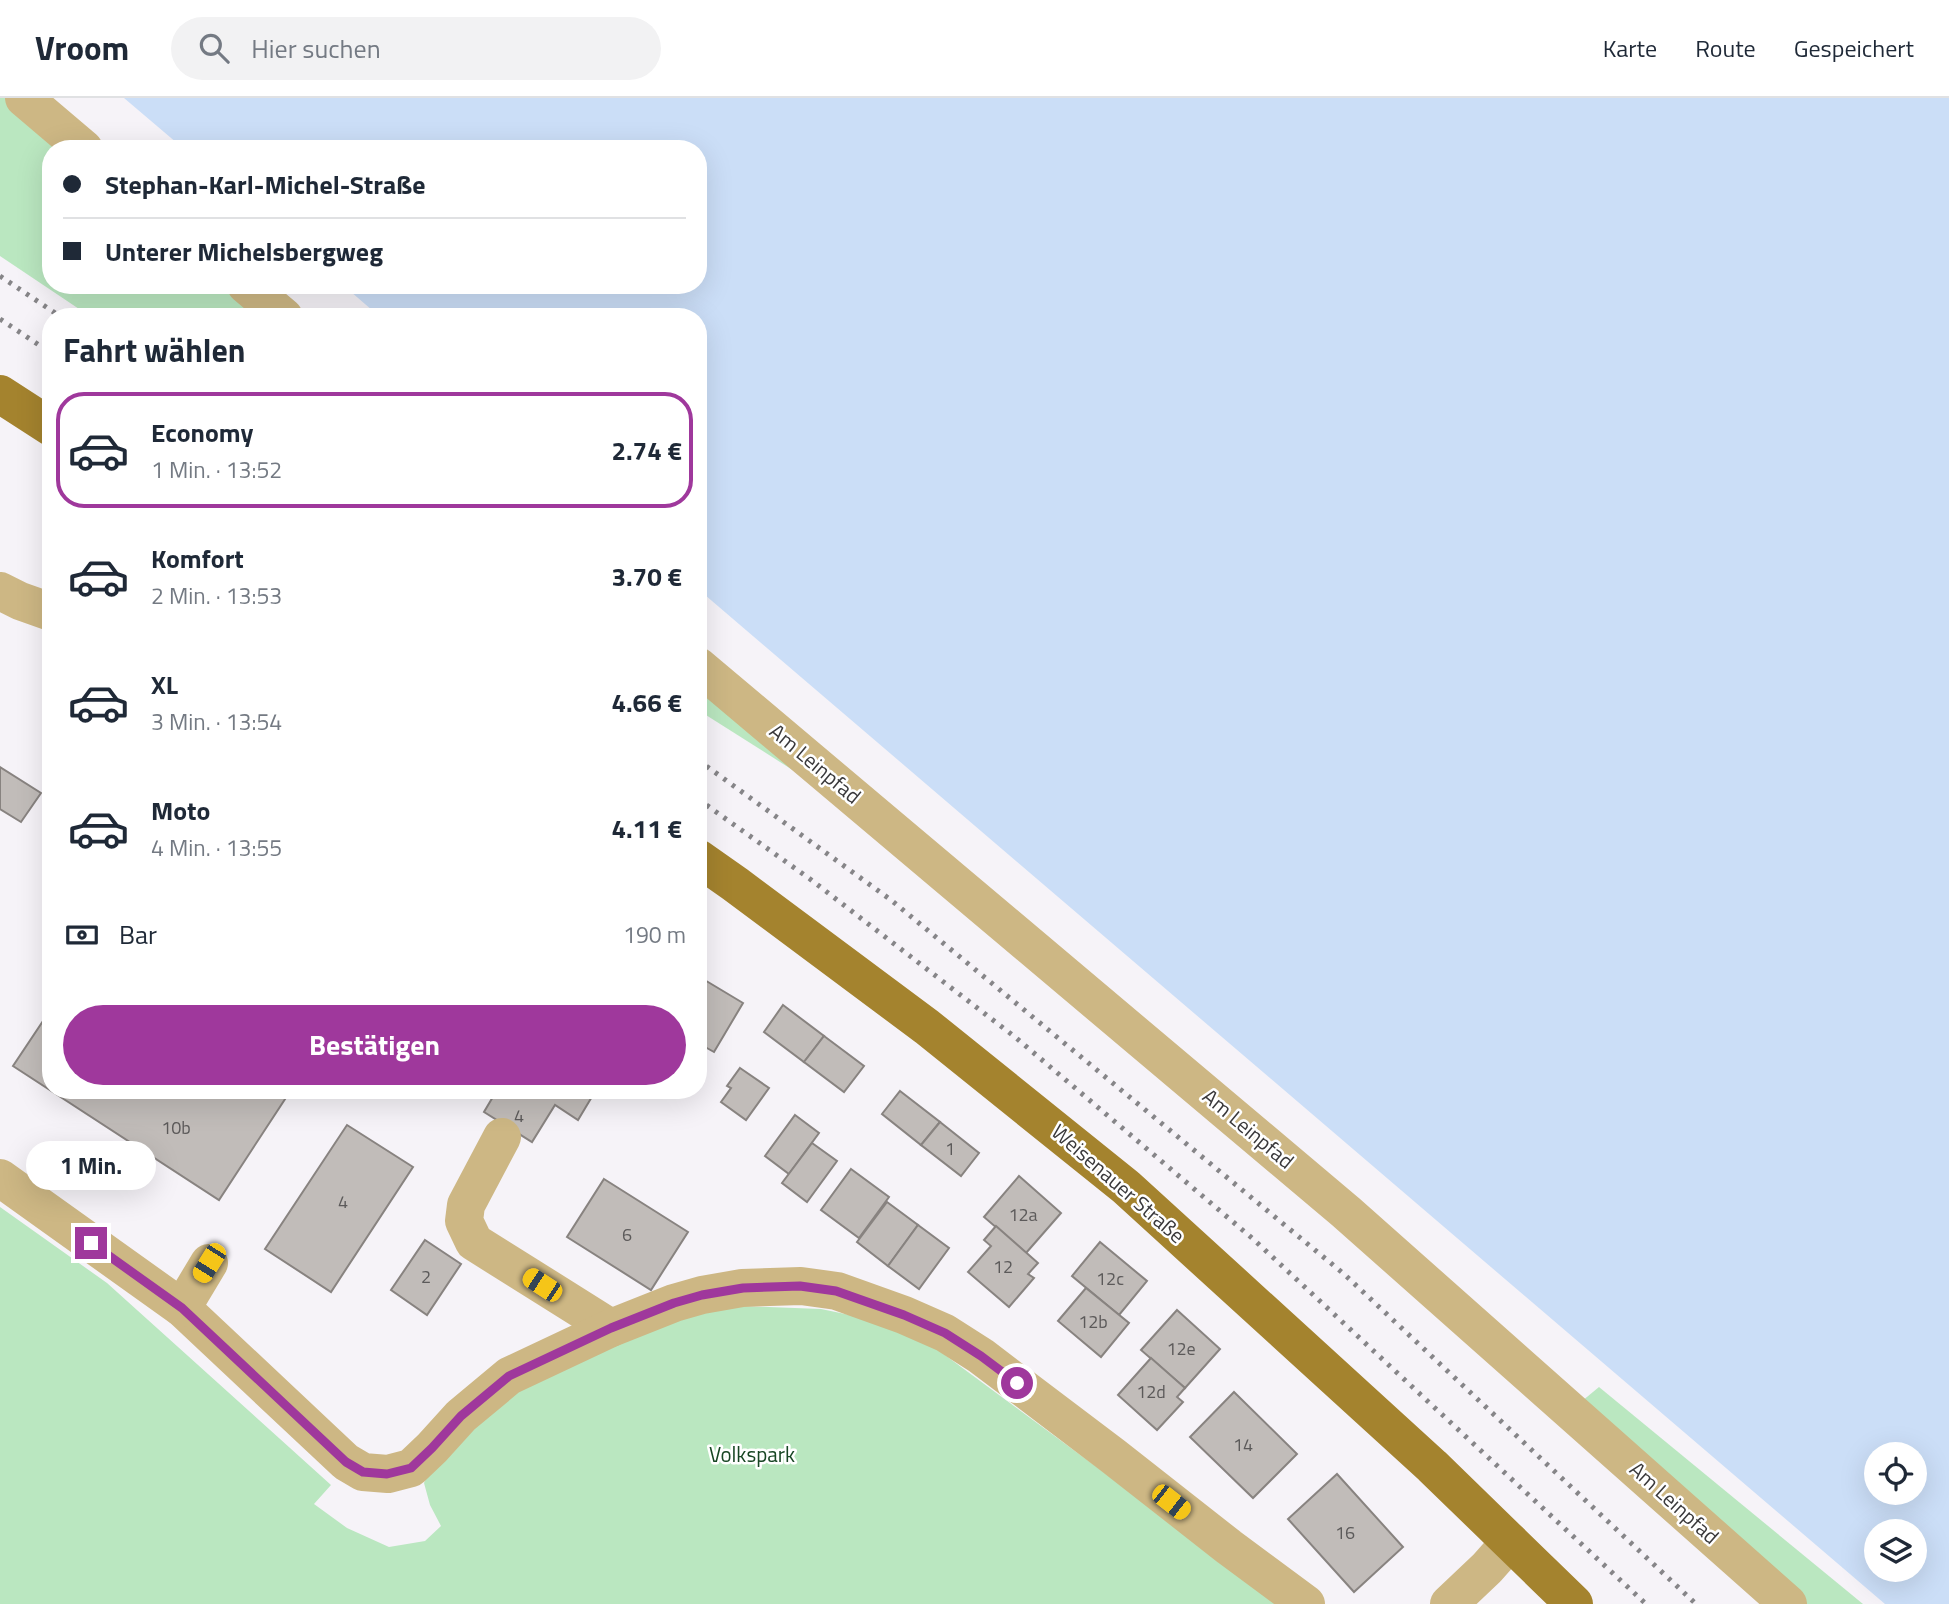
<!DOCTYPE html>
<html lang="de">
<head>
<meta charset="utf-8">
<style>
	body { margin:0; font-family:"Titillium Web",sans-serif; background:#f2f2f3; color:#1f2937; height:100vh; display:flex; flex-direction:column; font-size:26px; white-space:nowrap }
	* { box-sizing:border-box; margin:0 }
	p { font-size:23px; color:#747a83 }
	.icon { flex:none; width:38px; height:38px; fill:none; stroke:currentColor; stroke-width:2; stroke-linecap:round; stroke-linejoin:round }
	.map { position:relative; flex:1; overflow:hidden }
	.sheet { position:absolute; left:42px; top:210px; width:665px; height:791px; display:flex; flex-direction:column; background:#fff; border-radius:28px; box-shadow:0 7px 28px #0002 }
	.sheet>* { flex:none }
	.guide { position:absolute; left:42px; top:42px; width:665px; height:154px; border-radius:28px; box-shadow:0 7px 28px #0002; display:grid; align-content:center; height:154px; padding:0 21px; background:#fff }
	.buttons { position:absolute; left:1864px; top:1344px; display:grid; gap:14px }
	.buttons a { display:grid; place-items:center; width:63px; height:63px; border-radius:50%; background:#fff; box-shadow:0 7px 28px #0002; font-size:35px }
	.end { position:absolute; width:32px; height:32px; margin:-16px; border:9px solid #9f389c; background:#fff; box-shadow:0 0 0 4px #fff }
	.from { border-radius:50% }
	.bubble { position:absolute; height:49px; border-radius:24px; background:#fff; box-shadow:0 7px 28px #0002; font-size:23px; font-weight:700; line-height:49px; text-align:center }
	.car { position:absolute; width:21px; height:42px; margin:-21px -10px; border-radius:9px; box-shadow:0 0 5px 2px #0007; background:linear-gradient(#f5c518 24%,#345 0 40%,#f5c518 0 76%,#345 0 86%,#f5c518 0) }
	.guide b { display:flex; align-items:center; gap:24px; height:66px; font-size:26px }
	.guide b+b { border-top:2px solid #e0e1e3 }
	.guide i { width:18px; height:18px; background:#1f2937 }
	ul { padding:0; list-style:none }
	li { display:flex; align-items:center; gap:21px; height:116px; margin:0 14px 10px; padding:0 7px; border:4px solid transparent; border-radius:28px }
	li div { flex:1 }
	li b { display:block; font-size:26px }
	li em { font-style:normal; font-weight:700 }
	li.selected { border-color:#9f389c }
	li>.icon { width:63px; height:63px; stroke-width:1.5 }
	h2 { padding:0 21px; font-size:32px; line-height:84px }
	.pay { display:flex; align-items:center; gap:18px; height:77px; padding:0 21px; font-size:26px }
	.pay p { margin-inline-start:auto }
	.action { display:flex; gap:14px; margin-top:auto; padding:14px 21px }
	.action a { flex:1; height:80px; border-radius:42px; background:#9f389c; color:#fff; font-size:28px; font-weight:700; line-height:80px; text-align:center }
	header { display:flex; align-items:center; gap:42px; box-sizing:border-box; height:98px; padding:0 35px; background:#fff; border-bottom:2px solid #e0e1e3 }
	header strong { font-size:33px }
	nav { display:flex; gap:38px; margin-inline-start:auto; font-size:24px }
	.search { width:490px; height:63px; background:#f2f2f3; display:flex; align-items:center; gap:18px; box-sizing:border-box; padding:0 24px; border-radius:38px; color:#747a83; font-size:26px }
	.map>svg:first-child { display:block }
	.green { fill:#bae7c0 }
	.water { fill:#cbdef7; fill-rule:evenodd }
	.building { fill:#c1bcb9; stroke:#888380; stroke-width:2 }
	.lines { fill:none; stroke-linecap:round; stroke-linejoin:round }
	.minor { stroke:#cdb784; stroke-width:38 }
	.major { stroke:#a4832e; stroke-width:38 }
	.rail { stroke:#868588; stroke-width:5; stroke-dasharray:3.5 7; stroke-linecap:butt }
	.route { stroke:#9f389c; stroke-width:9 }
	.labels { text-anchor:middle; stroke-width:5; stroke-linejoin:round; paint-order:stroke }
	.number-label { font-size:18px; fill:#5c5a5a }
	.street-label { font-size:21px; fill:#3a393b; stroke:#fff }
	.park-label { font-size:21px; fill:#174623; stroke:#fff }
</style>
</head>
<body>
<header>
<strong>Vroom</strong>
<div class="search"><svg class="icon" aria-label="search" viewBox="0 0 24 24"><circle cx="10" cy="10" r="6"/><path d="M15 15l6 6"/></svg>Hier suchen</div>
<nav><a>Karte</a><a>Route</a><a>Gespeichert</a></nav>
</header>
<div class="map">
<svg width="1949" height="1506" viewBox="0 0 1949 1506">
	<rect width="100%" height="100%" fill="#f6f3f8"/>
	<!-- green -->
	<g class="green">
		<path d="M0 0H6L66 51H51V187H227L265 219H91L0 158Z"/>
		<path d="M698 586 821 690 698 612Z"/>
		<path d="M0 1109 107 1185 331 1387 314 1406 347 1430 389 1449 425 1443 441 1428 430 1407 424 1385 432 1367 527 1282 686 1217 740 1208 821 1211 874 1222 926 1243 1282 1506H0Z"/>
		<path d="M1599 1289 1863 1506H1801L1576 1308Z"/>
	</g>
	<!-- water -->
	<path class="water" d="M124 0H1949V1506H1885L698 491V219H380L343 187H698V51H184ZM1876 1356H1914V1395H1876ZM1876 1433H1914V1472H1876Z"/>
	<!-- building -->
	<g class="building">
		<path d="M0 669 41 695 21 724 0 711Z"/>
		<path d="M698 878 743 905 714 954 698 945Z"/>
		<path d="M783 907 824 938 804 964 764 934Z"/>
		<path d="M51 911V992H291L219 1102 13 968Z"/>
		<path d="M824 938 864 968 844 994 804 964Z"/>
		<path d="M740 970 769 990 746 1022 721 1004 731 990 727 988Z"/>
		<path d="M497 992H596L578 1022 555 1007 532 1044 484 1014Z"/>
		<path d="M900 993 940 1024 921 1047 882 1016Z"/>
		<path d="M795 1017 819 1035 789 1076 765 1058Z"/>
		<path d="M940 1024 979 1055 961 1078 921 1047Z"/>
		<path d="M347 1027 413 1069 331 1194 265 1151Z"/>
		<path d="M812 1045 837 1063 807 1104 782 1085Z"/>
		<path d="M851 1071 889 1099 859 1140 821 1112Z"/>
		<path d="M1019 1078 1061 1115 1026 1155 984 1119Z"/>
		<path d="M604 1081 688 1134 651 1192 567 1139Z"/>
		<path d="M887 1104 918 1127 888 1168 857 1144Z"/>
		<path d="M918 1127 949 1150 919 1191 888 1168Z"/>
		<path d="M996 1128 1038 1165 1028 1176 1034 1180 1009 1209 968 1174 991 1148 984 1142Z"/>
		<path d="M425 1142 461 1166 427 1217 391 1192Z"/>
		<path d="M1100 1144 1147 1183 1119 1217 1072 1178Z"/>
		<path d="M1086 1190 1129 1225 1101 1259 1058 1223Z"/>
		<path d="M1177 1212 1220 1251 1185 1290 1141 1252Z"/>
		<path d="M1151 1260 1185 1290 1177 1299 1183 1304 1157 1332 1118 1297Z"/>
		<path d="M1234 1294 1297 1356 1253 1400 1190 1339Z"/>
		<path d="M1337 1376 1403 1449 1354 1494 1288 1421Z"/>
	</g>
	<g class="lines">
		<!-- minor -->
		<g class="minor">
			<path d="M24 0 84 51"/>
			<path d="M246 187 284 219"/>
			<path d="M0 493 20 503 51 514"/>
			<path d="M698 568 1346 1114 1788 1506"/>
			<path d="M502 1039 466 1107 464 1123 474 1144 611 1230"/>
			<path d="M0 1080 182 1210 346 1364 363 1374 388 1376 411 1370 432 1350 461 1318 509 1278 611 1230 674 1205 702 1197 742 1190 801 1188 837 1193 904 1217 945 1235 981 1258 1113 1358 1229 1449 1306 1506"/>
			<path d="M182 1210 209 1165"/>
			<path d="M1449 1506 1487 1470 1510 1444"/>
		</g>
		<!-- major -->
		<g class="major">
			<path d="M0 296 51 329"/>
			<path d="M698 760 735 786 927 929 1126 1089 1432 1368 1574 1506"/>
		</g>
		<!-- rail -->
		<g class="rail">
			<path d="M0 178 61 219"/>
			<path d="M0 221 51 255"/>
			<path d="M698 662 891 802 1344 1176 1696 1506"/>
			<path d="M698 701 810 781 1015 939 1252 1140 1646 1506"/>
		</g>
	</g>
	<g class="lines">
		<!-- route -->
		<path class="route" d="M91 1145 182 1210 346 1364 363 1374 387 1376 411 1370 432 1350 461 1318 509 1278 611 1230 674 1205 702 1197 743 1190 800 1188 836 1193 904 1217 945 1235 981 1258 1017 1285"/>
	</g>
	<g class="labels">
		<!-- number labels -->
		<g class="number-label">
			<text x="519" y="1024">4</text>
			<text x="176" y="1036">10b</text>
			<text x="950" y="1057">1</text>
			<text x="343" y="1110">4</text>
			<text x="1023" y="1123">12a</text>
			<text x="627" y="1143">6</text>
			<text x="1003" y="1175">12</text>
			<text x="426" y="1185">2</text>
			<text x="1110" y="1187">12c</text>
			<text x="1093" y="1230">12b</text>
			<text x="1181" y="1257">12e</text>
			<text x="1151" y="1300">12d</text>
			<text x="1243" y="1353">14</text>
			<text x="1345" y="1441">16</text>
		</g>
		<!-- street labels -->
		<g class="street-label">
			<text transform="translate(815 666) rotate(40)" y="7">Am Leinpfad</text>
			<text transform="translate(1248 1031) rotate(40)" y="7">Am Leinpfad</text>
			<text transform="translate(1118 1086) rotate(41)" y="7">Weisenauer Straße</text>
			<text transform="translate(1674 1405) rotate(42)" y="7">Am Leinpfad</text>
		</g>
		<!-- park labels -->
		<g class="park-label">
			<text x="752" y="1364">Volkspark</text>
		</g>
	</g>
</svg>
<div class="buttons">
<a><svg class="icon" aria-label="locate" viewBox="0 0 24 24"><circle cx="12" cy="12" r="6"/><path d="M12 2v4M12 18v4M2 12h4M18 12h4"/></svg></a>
<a><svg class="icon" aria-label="layers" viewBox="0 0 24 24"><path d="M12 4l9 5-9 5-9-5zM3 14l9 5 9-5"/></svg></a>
</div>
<i class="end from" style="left:1017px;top:1285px"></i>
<i class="end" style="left:91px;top:1145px"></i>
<div class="bubble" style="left:26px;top:1043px;width:130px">1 Min.</div>
<i class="car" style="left:209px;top:1165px;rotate:212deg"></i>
<i class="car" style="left:542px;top:1187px;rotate:303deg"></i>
<i class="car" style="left:1171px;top:1404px;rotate:128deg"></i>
<div class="guide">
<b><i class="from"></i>Stephan-Karl-Michel-Straße</b>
<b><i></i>Unterer Michelsbergweg</b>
</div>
<section class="sheet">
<h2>Fahrt wählen</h2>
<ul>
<li class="selected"><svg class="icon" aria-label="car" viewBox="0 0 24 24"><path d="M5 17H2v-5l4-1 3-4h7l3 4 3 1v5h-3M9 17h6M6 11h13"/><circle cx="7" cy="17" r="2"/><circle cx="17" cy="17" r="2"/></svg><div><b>Economy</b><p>1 Min. · 13:52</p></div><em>2.74 €</em></li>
<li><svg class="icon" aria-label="car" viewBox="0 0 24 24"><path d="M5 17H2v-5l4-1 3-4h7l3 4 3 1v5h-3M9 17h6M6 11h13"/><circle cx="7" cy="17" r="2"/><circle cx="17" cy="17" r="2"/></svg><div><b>Komfort</b><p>2 Min. · 13:53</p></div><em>3.70 €</em></li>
<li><svg class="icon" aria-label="car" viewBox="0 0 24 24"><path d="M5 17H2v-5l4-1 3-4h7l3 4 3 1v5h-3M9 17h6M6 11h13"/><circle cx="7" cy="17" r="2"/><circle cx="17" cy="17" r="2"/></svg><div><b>XL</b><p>3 Min. · 13:54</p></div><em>4.66 €</em></li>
<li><svg class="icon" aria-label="car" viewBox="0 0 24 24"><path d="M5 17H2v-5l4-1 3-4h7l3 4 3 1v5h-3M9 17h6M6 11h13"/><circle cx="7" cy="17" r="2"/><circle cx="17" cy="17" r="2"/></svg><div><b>Moto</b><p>4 Min. · 13:55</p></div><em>4.11 €</em></li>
</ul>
<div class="pay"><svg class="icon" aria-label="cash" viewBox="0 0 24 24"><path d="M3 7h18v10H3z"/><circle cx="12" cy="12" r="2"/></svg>Bar<p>190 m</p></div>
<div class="action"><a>Bestätigen</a></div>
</section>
</div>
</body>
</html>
